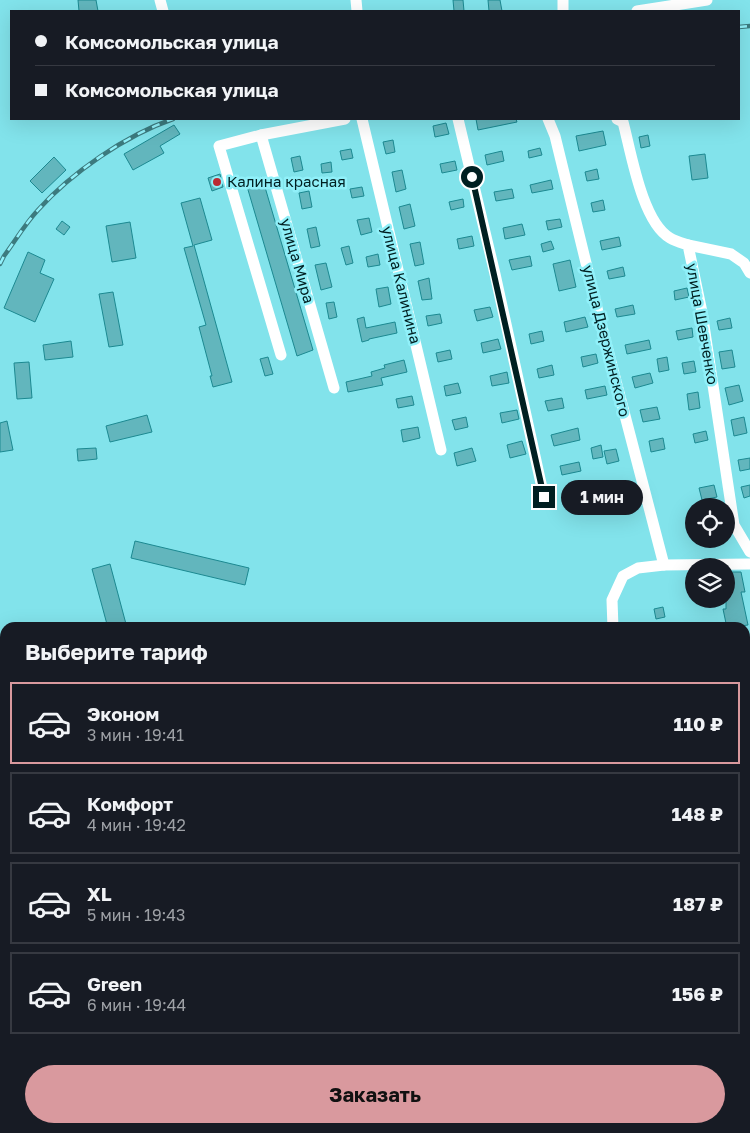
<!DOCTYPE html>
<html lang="ru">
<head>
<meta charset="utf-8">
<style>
	body { margin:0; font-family:"Golos Text",sans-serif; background:#242831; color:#f1f3f6; height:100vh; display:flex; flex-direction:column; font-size:19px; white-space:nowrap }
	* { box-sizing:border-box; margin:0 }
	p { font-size:16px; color:#9ea1a6 }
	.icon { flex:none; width:28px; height:28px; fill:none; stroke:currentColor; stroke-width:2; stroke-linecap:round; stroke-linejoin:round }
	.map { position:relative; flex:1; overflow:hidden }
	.sheet { position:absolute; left:0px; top:622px; width:750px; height:511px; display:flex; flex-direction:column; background:#171b24; border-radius:15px 15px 0 0; box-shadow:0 5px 20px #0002 }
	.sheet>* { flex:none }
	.guide { position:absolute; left:10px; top:10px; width:730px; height:110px; border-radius:0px; box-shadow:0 5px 20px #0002; display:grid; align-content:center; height:110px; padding:0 25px; background:#171b24 }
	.fabs { position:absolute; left:685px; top:498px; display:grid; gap:10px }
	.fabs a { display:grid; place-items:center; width:50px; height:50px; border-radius:50%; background:#171b24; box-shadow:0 5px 20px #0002; font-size:25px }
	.end { position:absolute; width:22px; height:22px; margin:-11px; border:6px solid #001f21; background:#fff; box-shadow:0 0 0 2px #fff }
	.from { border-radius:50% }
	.bubble { position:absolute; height:35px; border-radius:18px; background:#171b24; box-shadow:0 5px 20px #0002; font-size:16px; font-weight:700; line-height:35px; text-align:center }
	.guide b { display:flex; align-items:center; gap:18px; height:48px; font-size:19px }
	.guide b+b { border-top:1px solid #363941 }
	.guide i { width:12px; height:12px; background:#f1f3f6 }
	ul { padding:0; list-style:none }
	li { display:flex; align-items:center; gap:15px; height:82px; margin:0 10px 8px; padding:0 15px; border:2px solid #363941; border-radius:0px }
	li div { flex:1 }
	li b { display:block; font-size:19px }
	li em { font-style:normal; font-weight:700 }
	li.selected { border-color:#d9999e }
	li>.icon { width:45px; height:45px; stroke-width:1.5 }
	h2 { padding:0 25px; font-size:22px; line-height:60px }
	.button { display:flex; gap:10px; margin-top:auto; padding:10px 25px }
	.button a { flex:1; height:58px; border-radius:30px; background:#d9999e; color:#111; font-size:20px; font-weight:700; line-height:58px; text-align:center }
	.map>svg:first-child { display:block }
	.building { fill:#62b6bd; stroke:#1c8991 }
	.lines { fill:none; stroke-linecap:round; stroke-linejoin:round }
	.minor { stroke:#fff; stroke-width:11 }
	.rail-casing { stroke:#3c7a7e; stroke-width:4.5 }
	.rail { stroke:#90f0f9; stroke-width:2.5; stroke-dasharray:8; stroke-linecap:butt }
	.route { stroke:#001f21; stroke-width:6 }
	.poi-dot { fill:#bb2b33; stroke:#90f0f9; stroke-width:2 }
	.labels { text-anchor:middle; stroke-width:5; stroke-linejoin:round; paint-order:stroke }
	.poi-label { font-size:15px; fill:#001f21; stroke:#90f0f9; text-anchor:start }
	.street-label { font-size:15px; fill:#001f21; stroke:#90f0f9 }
</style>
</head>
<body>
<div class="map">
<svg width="750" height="1133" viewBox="0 0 750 1133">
	<rect width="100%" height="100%" fill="#82e3eb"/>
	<!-- building -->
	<g class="building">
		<path d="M78 0H96L98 11H79Z"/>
		<path d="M453 0H463L464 11H454Z"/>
		<path d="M488 0H500L502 11H489Z"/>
		<path d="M476 119H516L517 122 478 130Z"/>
		<path d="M446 123 449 134 435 137 433 126Z"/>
		<path d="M174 125 180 134 160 146 164 153 133 170 124 154Z"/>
		<path d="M603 131 606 145 579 151 576 136Z"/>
		<path d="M648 135 650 146 641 148 639 137Z"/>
		<path d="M393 140 395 152 386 154 383 142Z"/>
		<path d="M540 148 542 155 529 158 528 151Z"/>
		<path d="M351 149 353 158 342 160 340 151Z"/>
		<path d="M502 151 504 161 487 165 485 155Z"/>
		<path d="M705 154 708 178 692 180 689 156Z"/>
		<path d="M300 156 303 170 294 172 291 158Z"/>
		<path d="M54 157 66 170 42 193 30 181Z"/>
		<path d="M455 161 457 170 442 173 440 164Z"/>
		<path d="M331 162 332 172 322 173 321 164Z"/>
		<path d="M597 169 599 179 587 181 585 172Z"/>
		<path d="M402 170 406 189 396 192 392 172Z"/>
		<path d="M220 174 223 187 212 191 208 178Z"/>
		<path d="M262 177 313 350 297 356 246 183Z"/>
		<path d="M551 180 553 189 532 193 530 185Z"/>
		<path d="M362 187 364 196 352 198 350 189Z"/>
		<path d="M512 189 514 198 496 201 494 192Z"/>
		<path d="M309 191 312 207 302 209 299 193Z"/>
		<path d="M200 198 212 240 194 245 232 382 213 387 210 376H212L199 327 206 325 184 248 193 246 181 203Z"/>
		<path d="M463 199 464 207 451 210 449 202Z"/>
		<path d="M603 200 605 210 593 212 591 203Z"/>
		<path d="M410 204 415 226 404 229 399 207Z"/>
		<path d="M369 218 372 232 361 235 357 220Z"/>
		<path d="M560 219 562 227 548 230 546 221Z"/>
		<path d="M62 221 70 227 64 235 56 229Z"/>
		<path d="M130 222 136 258 112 262 106 226Z"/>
		<path d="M522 224 525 235 505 239 503 228Z"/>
		<path d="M316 227 320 246 311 248 307 229Z"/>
		<path d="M472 236 474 246 459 249 457 239Z"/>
		<path d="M619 237 621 246 602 250 600 241Z"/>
		<path d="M551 241 554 249 543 252 541 244Z"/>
		<path d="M420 242 424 264 415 266 410 244Z"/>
		<path d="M349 246 353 263 346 265 341 248Z"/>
		<path d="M28 252 45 260 40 273 54 279 35 322 4 308Z"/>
		<path d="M378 254 380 265 368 267 366 257Z"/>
		<path d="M530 256 532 266 512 270 509 260Z"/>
		<path d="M570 260 576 287 559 291 553 264Z"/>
		<path d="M326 263 332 287 321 290 315 265Z"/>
		<path d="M623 267 625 276 609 279 607 271Z"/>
		<path d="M429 278 432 299 422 300 418 281Z"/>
		<path d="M388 287 391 304 379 307 376 289Z"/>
		<path d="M687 288 689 297 675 300 674 291Z"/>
		<path d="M113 292 123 345 109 347 99 294Z"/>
		<path d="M334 302 337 317 329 319 326 303Z"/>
		<path d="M633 305 635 314 617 317 615 309Z"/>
		<path d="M490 307 493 317 477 321 474 310Z"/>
		<path d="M440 314 442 323 428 326 426 316Z"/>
		<path d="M364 317 366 328 395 322 397 333 369 339V340L362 342 357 319Z"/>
		<path d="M585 317 588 327 566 332 564 322Z"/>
		<path d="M730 318 732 328 719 330 717 321Z"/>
		<path d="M692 328 693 337 678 340 676 331Z"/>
		<path d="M542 331 544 341 531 344 529 334Z"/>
		<path d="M498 339 501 349 483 353 481 343Z"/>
		<path d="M649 340 651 349 627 354 625 345Z"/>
		<path d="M71 341 73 357 45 360 43 345Z"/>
		<path d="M450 350 452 359 438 362 436 353Z"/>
		<path d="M732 350 735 367 722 369 719 352Z"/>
		<path d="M596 354 598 363 583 367 581 357Z"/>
		<path d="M268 357 273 374 265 376 260 359Z"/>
		<path d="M667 357 669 370 659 372 657 359Z"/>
		<path d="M404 360 407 372 381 378 383 385 348 392 346 382 372 376 371 372 385 368 384 365Z"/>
		<path d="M694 361 696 372 684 374 682 363Z"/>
		<path d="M29 362 32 398 17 399 14 363Z"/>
		<path d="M552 365 554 375 539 378 537 369Z"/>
		<path d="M507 372 509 383 492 386 490 376Z"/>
		<path d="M650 373 653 383 635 388 632 377Z"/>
		<path d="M458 383 461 393 446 396 444 386Z"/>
		<path d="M739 385 743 401 729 405 725 388Z"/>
		<path d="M605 386 607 395 587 399 585 390Z"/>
		<path d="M698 392 700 408 689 410 687 394Z"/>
		<path d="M412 396 414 405 398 408 396 399Z"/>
		<path d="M562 398 564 408 548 411 545 401Z"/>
		<path d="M657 407 660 419 643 422 640 410Z"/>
		<path d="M517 410 519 419 502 423 500 413Z"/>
		<path d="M147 415 152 432 110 442 106 426Z"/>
		<path d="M466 417 468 427 455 430 452 420Z"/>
		<path d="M744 417 747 433 734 436 731 420Z"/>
		<path d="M7 421 13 450 0 452V423Z"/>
		<path d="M418 427 420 438 403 442 401 430Z"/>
		<path d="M578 428 580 440 554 446 551 435Z"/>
		<path d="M706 431 708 440 695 443 693 434Z"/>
		<path d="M663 438 665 449 651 452 649 441Z"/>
		<path d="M522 441 526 454 510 458 507 445Z"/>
		<path d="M601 445 603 457 593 459 591 448Z"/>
		<path d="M96 448 97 459 78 461 77 449Z"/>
		<path d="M472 448 476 461 457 466 454 453Z"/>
		<path d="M616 449 619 461 607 464 604 451Z"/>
		<path d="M750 458V469L740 471 738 460Z"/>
		<path d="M579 462 581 471 562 475 560 466Z"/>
		<path d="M714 485 717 497 702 500 699 488Z"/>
		<path d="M750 485V496L744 498 741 487Z"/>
		<path d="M135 541 249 568 245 585 131 558Z"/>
		<path d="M110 564 126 624 113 628H108L92 569Z"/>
		<path d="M733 572H741L745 592H741L748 625 727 628 723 609H726V573Z"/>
		<path d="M663 607 665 617 656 619 654 609Z"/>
	</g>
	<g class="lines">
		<!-- minor -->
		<g class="minor">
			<path d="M160 0 163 11"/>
			<path d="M356 0 357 11"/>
			<path d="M563 0V11"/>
			<path d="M637 11 707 0"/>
			<path d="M362 119 441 450"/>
			<path d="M458 119 495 274 544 497"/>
			<path d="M548 119 555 136 598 312 664 565"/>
			<path d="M617 119 623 122C631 152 642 222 670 238 675 241 682 243 688 245L702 312 734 525 750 552"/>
			<path d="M261 135 334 388"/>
			<path d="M688 245 731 254 744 263 750 273"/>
			<path d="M281 355 219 146 261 135 345 119"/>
			<path d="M613 628 612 600 623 576 638 568 664 565 750 564"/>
			<path d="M745 933 750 944"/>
			<path d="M403 1129V1133"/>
		</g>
		<!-- rail casing -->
		<g class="rail-casing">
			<g id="rail">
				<path d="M739 27 750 26"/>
				<path d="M0 264 4 256C15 241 25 224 38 210 71 173 126 135 173 119"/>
				<path d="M0 869 2 889"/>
				<path d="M0 882 5 904"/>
				<path d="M745 1089 750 1100"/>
				<path d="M56 1129V1133"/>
				<path d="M685 1129 687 1133"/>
			</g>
		</g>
		<!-- rail -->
		<use href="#rail" class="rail"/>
	</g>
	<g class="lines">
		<!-- route -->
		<path class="route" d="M472 177 544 497"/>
	</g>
	<!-- markers -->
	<circle class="poi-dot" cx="217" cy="182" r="5"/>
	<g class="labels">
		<!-- poi labels -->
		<g class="poi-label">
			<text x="227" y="187">Калина красная</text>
		</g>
		<!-- street labels -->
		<g class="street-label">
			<text transform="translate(297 261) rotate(74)" y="5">улица Мира</text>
			<text transform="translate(401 285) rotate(76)" y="5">улица Калинина</text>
			<text transform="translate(702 324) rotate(80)" y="5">улица Шевченко</text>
			<text transform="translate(606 341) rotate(76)" y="5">улица Дзержинского</text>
		</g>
	</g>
</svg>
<div class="fabs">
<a><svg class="icon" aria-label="locate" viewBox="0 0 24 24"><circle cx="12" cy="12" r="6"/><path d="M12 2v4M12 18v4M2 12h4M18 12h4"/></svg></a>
<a><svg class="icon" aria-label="layers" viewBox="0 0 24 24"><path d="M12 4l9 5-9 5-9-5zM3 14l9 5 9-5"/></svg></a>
</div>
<i class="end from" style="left:472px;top:177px"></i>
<i class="end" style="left:544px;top:497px"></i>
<div class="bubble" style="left:561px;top:480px;width:82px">1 мин</div>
<div class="guide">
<b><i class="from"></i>Комсомольская улица</b>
<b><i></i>Комсомольская улица</b>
</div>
<section class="sheet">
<h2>Выберите тариф</h2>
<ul>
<li class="selected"><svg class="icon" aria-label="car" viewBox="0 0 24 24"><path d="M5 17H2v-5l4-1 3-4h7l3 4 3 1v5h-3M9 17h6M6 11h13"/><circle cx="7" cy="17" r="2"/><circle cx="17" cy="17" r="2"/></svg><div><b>Эконом</b><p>3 мин · 19:41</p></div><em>110 ₽</em></li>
<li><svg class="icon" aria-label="car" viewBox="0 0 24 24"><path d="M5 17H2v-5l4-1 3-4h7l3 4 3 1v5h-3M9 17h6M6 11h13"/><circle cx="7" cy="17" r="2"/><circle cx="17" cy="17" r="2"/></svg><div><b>Комфорт</b><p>4 мин · 19:42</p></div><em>148 ₽</em></li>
<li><svg class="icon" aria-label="car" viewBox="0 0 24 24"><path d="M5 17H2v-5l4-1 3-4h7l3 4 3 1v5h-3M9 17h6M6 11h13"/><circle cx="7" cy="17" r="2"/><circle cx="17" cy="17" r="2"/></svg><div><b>XL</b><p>5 мин · 19:43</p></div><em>187 ₽</em></li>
<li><svg class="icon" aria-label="car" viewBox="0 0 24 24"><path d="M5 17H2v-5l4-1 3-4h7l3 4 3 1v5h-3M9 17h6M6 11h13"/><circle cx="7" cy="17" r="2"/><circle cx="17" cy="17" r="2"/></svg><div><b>Green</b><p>6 мин · 19:44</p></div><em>156 ₽</em></li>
</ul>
<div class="button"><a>Заказать</a></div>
</section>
</div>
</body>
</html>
